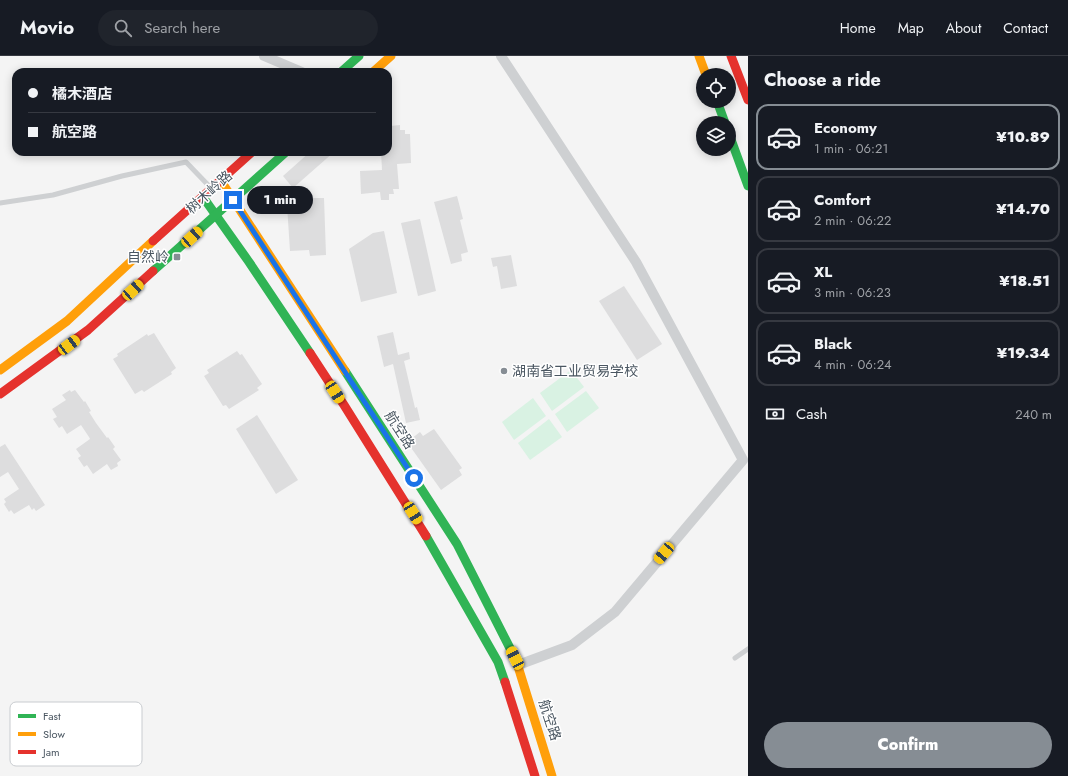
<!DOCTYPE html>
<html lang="en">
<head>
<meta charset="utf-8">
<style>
	body { margin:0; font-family:Jost,"Noto Sans SC",sans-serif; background:#20242c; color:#f1f3f6; height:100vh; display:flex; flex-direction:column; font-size:15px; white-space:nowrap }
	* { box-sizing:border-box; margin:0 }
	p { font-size:13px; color:#9ea1a6 }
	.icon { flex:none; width:22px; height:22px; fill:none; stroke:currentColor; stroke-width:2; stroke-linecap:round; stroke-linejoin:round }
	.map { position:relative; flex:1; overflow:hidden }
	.sheet { display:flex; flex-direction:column; background:#171b24; width:320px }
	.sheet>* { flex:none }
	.guide { position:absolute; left:12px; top:12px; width:380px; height:88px; border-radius:12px; box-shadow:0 2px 10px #0003; display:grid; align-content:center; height:88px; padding:0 16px; background:#171b24 }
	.fabs { position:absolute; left:696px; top:12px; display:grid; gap:8px }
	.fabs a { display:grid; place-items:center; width:40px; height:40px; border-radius:50%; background:#171b24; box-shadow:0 2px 10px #0003; font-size:20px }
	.end { position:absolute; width:18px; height:18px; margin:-9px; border:5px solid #1a73e8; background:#fff; box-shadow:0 0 0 2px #fff }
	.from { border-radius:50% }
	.bubble { position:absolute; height:28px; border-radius:14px; background:#171b24; box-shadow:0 2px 10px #0003; font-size:13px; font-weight:800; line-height:28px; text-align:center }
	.car { position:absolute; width:12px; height:24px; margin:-12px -6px; border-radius:5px; box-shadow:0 0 3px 1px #0007; background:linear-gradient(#f5c518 24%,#345 0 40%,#f5c518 0 76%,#345 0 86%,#f5c518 0) }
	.guide b { display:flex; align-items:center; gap:14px; height:38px; font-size:15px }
	.guide b+b { border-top:1px solid #363941 }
	.guide i { width:10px; height:10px; background:#f1f3f6 }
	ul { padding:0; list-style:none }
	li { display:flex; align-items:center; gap:12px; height:66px; margin:0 8px 6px; padding:0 8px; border:2px solid #363941; border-radius:12px }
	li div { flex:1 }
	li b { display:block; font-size:15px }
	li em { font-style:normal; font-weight:800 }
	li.current { border-color:#868d94 }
	li>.icon { width:36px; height:36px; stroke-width:1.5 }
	h2 { padding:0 16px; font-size:18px; line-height:48px }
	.pay { display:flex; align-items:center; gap:10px; height:44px; padding:0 16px; font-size:15px }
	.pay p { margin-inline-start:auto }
	.button { display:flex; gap:8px; margin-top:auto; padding:8px 16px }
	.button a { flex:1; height:46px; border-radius:24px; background:#868d94; color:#fff; font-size:16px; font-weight:800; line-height:46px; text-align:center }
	header { display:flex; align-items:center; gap:24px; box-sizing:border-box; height:56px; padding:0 20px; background:#171b24; border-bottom:1px solid #363941 }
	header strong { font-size:19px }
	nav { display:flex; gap:22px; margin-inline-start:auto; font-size:14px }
	.search { width:280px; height:36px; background:#20242c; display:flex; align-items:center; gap:10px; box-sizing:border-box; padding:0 14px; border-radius:22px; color:#9ea1a6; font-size:15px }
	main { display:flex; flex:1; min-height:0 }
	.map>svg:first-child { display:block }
	.green { fill:#d9f2e3 }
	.building { fill:#ddddde }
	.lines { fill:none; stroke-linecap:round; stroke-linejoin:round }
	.lane { stroke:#ced0d2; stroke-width:5 }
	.street { stroke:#ced0d2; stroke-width:10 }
	.fast { stroke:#30b455; stroke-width:9 }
	.slow { stroke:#ff9f0a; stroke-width:9 }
	.jam { stroke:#e5322d; stroke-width:9 }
	.route { stroke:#1a73e8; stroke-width:5 }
	.poi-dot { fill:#868d94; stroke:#fff; stroke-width:1.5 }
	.labels { text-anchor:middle; stroke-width:3; stroke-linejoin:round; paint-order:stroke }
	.street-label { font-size:14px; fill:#4a5661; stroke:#fff }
	.poi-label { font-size:14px; fill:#4a5661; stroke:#fff; text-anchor:end }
	.key { fill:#fff; stroke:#c9ccd0; stroke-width:1 }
	.key-label { font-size:11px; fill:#4a5661 }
</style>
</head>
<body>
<header>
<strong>Movio</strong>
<div class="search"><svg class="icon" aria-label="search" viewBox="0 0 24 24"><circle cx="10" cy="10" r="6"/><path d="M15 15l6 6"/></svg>Search here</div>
<nav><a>Home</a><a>Map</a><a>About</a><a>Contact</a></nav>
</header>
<main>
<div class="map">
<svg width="748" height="720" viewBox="0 0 748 720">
	<rect width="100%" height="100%" fill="#f4f4f4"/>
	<!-- green -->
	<g class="green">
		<path d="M571 314 584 331 552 355 540 337Z"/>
		<path d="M586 335 599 352 567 376 555 358Z"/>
		<path d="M533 342 546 360 514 384 502 366Z"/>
		<path d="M549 363 562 381 530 404 518 387Z"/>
	</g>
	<!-- building -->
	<g class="building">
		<path d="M400 69V74H405V78H410L411 107 397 108 399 133H393L394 138H389V144H381L380 136 361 138 360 115 382 114 381 96H388V83H391L390 70Z"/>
		<path d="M310 96H334L293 132 283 120Z"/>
		<path d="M457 140 463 163 460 164 468 196 461 198 462 205 451 208 434 146Z"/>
		<path d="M308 142H324L326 199 310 200 309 194 290 195 287 149 309 148Z"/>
		<path d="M420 163 436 235 418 240 401 167Z"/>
		<path d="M384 175 397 237 361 246 349 193 373 177Z"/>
		<path d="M511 199 517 230 501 233 497 210 493 211 491 202Z"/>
		<path d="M624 230 662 288 637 304 599 245Z"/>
		<path d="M393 276 398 299 409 296 410 303 404 305 415 352 417 351 420 364 406 367 393 308 384 311 377 280Z"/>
		<path d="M154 277 176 312 171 316 172 318 144 336 142 334 135 338 113 303 118 300 117 298 147 278 148 280Z"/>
		<path d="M237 295 240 299 242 298 262 328 257 332 259 334 229 353 226 349 223 350 204 320 209 317 207 314Z"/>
		<path d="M70 334 71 336 75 334 84 346 85 345 91 355 89 356 96 367 107 382 108 381 115 391 113 393 121 404 117 407 118 410 111 414 107 408 93 418 87 409 84 411 78 402 81 400 76 393 90 383 89 381 81 369 67 378 62 370 59 372 53 363 57 361 52 353 66 344 62 339Z"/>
		<path d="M257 359 298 424 276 438 236 373Z"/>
		<path d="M434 373 462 412 459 414 462 419 441 434 407 386 420 376 423 380Z"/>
		<path d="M5 388 45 449 36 455 34 452 32 454 29 449 14 458 11 454 9 456 4 448 6 446 4 443 19 433 8 416 0 421V391Z"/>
	</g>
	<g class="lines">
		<!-- lane -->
		<g class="lane">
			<path d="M0 147 53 139 122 120 186 106 210 131"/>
			<path d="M735 602 748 593"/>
		</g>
		<!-- street -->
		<g class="street">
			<path d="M264 0 302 16"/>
			<path d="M501 0 636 206 743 404 615 556 572 589 518 609"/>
		</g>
		<!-- fast -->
		<g class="fast">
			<path d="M341 16 359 0"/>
			<path d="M717 45 725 67"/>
			<path d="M729 78 748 130"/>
			<path d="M203 141 249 206 310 297"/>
			<path d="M153 215 286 96"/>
			<path d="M345 315 457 488 516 604"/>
			<path d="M426 480 498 606 505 626"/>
		</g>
		<!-- slow -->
		<g class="slow">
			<path d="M699 0 706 19"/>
			<path d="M373 16 391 0"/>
			<path d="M221 125 345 315"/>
			<path d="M0 314 67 265 153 185"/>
			<path d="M516 604 552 720"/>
		</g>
		<!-- jam -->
		<g class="jam">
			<path d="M731 0 748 44"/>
			<path d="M153 185 252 96"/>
			<path d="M310 297 344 349 426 480"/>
			<path d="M0 338 88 274 153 215"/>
			<path d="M505 626 535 720"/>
		</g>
	</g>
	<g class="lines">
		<!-- route -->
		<path class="route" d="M233 144 414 422"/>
	</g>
	<!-- markers -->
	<g class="poi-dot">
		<rect x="173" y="197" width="8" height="8" rx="2"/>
		<circle cx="504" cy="315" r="4"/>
	</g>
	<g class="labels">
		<!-- street labels -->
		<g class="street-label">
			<text transform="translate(209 136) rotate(-42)" y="5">树木岭路</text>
			<text transform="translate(400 374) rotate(57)" y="5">航空路</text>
			<text transform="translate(550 664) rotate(72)" y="5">航空路</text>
		</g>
		<!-- poi labels -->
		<g class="poi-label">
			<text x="169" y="206">自然岭</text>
			<text x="512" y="320" text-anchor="start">湖南省工业贸易学校</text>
		</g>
	</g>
	<!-- legend -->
	<rect x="10" y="646" width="132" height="64" rx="6" class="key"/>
	<rect x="18" y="658" width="18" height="4" fill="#30b455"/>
	<rect x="18" y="676" width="18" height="4" fill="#ff9f0a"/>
	<rect x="18" y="694" width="18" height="4" fill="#e5322d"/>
	<g class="key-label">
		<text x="43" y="664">Fast</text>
		<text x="43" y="682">Slow</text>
		<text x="43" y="700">Jam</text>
	</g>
</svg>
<div class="fabs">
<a><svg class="icon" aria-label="locate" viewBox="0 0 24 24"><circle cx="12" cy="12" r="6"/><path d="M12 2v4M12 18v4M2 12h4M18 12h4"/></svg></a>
<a><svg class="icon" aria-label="layers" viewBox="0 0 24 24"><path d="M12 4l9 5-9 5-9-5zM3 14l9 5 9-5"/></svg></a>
</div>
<i class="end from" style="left:414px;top:422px"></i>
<i class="end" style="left:233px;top:144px"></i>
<div class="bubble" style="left:247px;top:130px;width:66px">1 min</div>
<i class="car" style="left:192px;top:181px;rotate:48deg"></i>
<i class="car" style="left:133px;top:234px;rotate:48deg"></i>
<i class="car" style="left:69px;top:289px;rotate:53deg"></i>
<i class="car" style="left:335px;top:336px;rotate:147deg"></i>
<i class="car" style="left:413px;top:457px;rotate:148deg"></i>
<i class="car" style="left:664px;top:497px;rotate:220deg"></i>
<i class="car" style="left:515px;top:602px;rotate:333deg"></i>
<div class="guide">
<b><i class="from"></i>橘木酒店</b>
<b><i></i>航空路</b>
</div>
</div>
<section class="sheet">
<h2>Choose a ride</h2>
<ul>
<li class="current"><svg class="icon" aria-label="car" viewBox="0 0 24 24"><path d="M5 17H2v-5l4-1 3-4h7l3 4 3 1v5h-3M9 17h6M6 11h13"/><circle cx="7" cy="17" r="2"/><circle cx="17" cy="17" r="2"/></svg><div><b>Economy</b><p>1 min · 06:21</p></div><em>¥10.89</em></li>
<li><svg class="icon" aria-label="car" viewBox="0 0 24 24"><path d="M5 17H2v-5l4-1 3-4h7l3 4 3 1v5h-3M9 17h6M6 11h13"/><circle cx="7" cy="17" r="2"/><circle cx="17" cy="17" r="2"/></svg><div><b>Comfort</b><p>2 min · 06:22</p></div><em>¥14.70</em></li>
<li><svg class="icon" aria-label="car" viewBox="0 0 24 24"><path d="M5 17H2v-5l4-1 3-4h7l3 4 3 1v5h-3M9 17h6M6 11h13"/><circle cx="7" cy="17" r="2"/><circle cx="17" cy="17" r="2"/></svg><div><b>XL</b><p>3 min · 06:23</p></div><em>¥18.51</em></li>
<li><svg class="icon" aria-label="car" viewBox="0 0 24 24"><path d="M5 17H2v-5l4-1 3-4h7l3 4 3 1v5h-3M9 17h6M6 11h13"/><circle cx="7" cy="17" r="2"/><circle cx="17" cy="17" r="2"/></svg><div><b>Black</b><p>4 min · 06:24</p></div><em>¥19.34</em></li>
</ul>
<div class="pay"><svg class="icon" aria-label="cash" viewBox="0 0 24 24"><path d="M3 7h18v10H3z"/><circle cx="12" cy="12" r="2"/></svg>Cash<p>240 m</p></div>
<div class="button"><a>Confirm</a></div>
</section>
</main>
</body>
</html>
